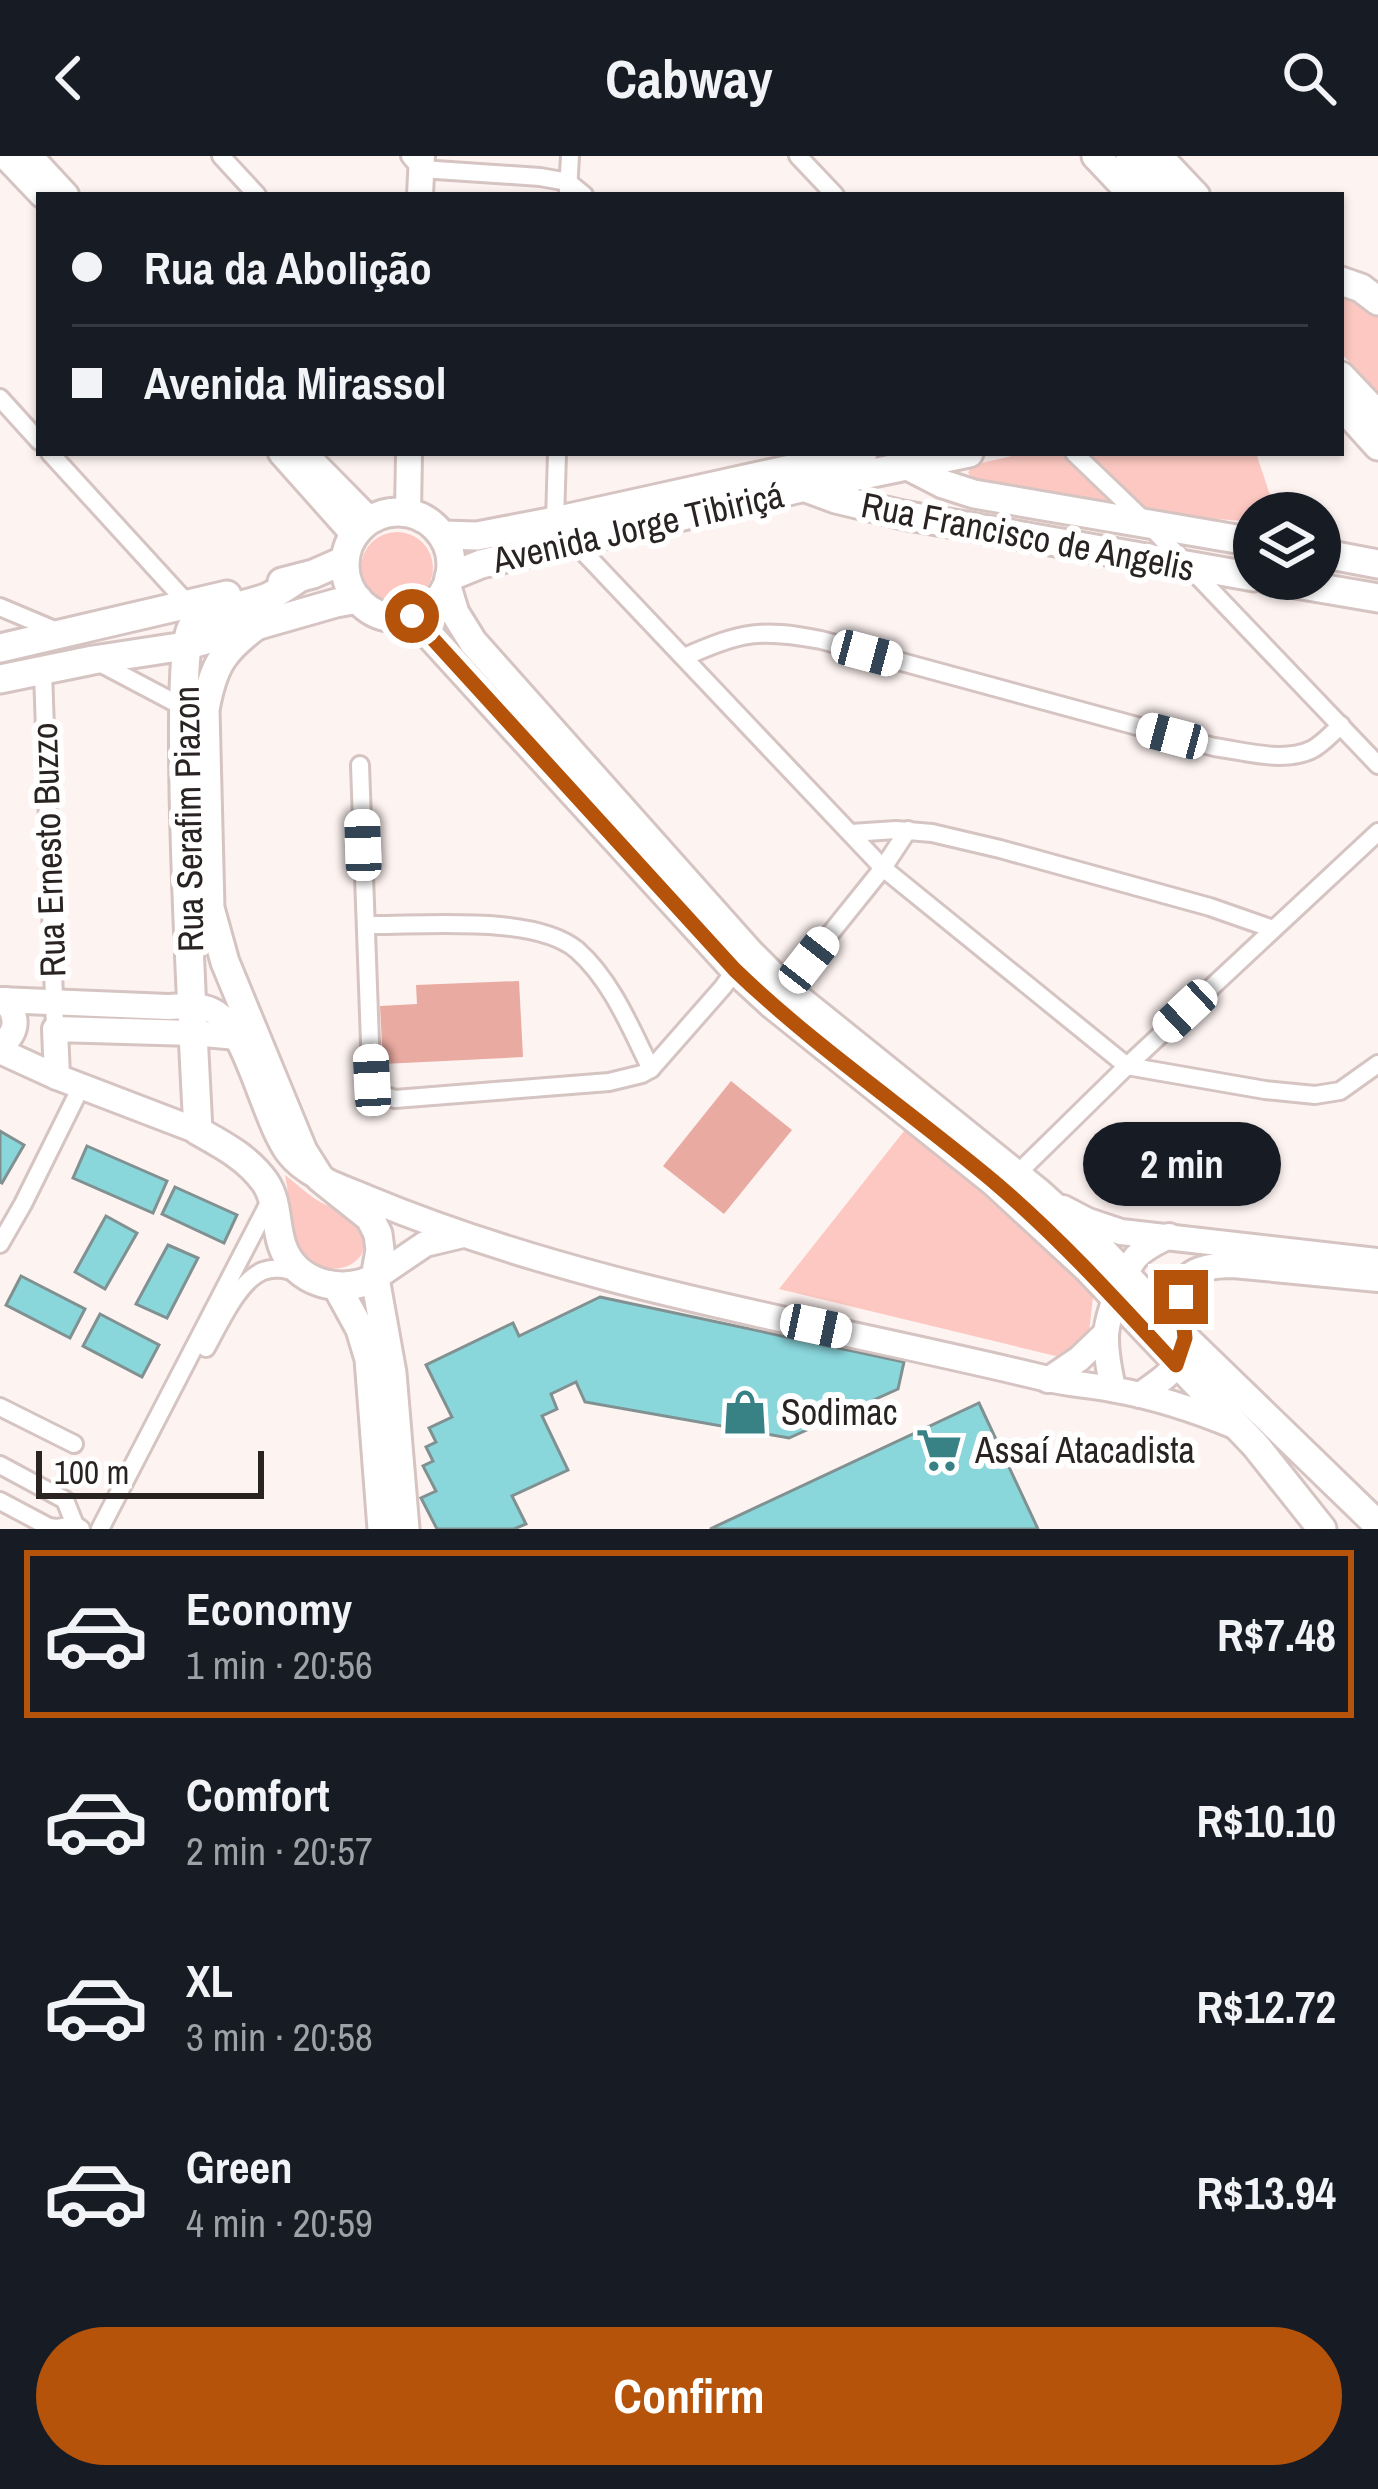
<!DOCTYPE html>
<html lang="en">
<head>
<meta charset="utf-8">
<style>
	body { margin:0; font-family:"Archivo Narrow",sans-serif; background:#242831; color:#f1f3f6; height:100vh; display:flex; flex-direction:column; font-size:45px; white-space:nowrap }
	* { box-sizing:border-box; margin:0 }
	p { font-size:39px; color:#9ea1a6 }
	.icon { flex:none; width:66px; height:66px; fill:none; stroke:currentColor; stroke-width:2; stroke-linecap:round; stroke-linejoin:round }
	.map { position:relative; height:1373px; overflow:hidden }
	.details { display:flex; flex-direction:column; background:#171b24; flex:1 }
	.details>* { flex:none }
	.banner { position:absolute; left:36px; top:36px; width:1308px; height:264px; border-radius:0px; box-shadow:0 3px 9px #0004; display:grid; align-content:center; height:264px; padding:0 36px; background:#171b24 }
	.controls { position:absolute; left:1233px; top:336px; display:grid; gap:24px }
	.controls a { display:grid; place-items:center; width:108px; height:108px; border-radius:50%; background:#171b24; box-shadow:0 3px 9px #0004; font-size:60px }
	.scale { position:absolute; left:36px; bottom:30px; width:228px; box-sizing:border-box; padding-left:12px; border:6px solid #292322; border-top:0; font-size:33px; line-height:42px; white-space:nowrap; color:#292322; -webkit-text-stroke:9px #fff; paint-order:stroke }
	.end { position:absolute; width:54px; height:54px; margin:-27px; border:15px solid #b45309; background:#fff; box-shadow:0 0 0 6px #fff }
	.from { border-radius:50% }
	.bubble { position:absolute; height:84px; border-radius:42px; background:#171b24; box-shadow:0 3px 9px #0004; font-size:39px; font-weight:800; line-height:84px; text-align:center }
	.car { position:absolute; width:36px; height:72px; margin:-36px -18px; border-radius:15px; box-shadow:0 0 9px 3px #0007; background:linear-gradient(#fff 24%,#345 0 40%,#fff 0 76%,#345 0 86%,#fff 0) }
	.banner b { display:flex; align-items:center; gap:42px; height:114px; font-size:45px }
	.banner b+b { border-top:3px solid #363941 }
	.banner i { width:30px; height:30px; background:#f1f3f6 }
	ul { padding:21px 0 0; list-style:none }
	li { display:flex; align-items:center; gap:36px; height:168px; margin:0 24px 18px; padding:0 12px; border:6px solid transparent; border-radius:0px }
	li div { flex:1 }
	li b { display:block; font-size:45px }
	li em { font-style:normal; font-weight:800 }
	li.active { border-color:#b45309 }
	li>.icon { width:108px; height:108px; stroke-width:1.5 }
	.action { display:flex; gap:24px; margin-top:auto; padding:24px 36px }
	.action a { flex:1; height:138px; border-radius:72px; background:#b45309; color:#fff; font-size:48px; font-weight:800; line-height:138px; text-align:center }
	header { display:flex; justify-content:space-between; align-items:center; height:156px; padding:0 36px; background:#171b24; font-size:54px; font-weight:800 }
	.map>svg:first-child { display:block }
	.green { fill:#fcc8c1 }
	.water { fill:#e9aaa1 }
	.building { fill:#89d6db; stroke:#819192; stroke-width:3 }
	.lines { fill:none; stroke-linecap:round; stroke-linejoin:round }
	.street-casing { stroke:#d5c4c1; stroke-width:22 }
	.secondary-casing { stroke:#d5c4c1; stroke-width:30 }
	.primary-casing { stroke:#d5c4c1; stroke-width:33 }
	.street { stroke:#fff; stroke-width:16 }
	.secondary { stroke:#fff; stroke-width:24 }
	.primary { stroke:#fff; stroke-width:27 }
	.route { stroke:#b45309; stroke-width:15 }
	.labels { text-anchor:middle; stroke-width:12; stroke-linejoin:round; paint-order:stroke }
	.street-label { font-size:36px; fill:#292322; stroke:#fff }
	.poi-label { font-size:36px; fill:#292322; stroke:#fff; text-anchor:start }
</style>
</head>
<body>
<header><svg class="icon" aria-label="back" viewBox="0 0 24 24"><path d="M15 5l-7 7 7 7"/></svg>Cabway<svg class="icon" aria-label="search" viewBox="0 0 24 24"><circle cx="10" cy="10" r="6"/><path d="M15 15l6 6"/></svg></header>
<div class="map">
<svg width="1378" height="1373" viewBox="0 0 1378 1373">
	<rect width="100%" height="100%" fill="#fdf3f1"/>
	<!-- green -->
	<g class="green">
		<path d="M1341 139 1353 141 1378 161V237L1341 197Z"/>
		<path d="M1026 297H1256L1276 357H1254V366L1144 357 975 324 968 317 972 309Z"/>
		<circle cx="397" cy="412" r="36"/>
		<path d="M912 965 1085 1115 1093 1141 1089 1177 1064 1202 779 1133Z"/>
		<path d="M285 1019C297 1028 309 1040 322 1047 333 1053 346 1054 355 1064 389 1104 325 1135 300 1092 289 1072 290 1041 285 1019Z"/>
	</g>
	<!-- water -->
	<g class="water">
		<path d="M519 825 523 901 383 908 380 850 417 848 416 829Z"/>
		<path d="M731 925 792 974 724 1058 663 1010Z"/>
	</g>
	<!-- building -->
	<g class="building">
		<path d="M0 975 24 989 2 1027 0 1026Z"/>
		<path d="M87 990 167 1025 153 1057 73 1022Z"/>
		<path d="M175 1031 237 1059 224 1087 162 1058Z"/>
		<path d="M106 1060 137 1077 105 1133 75 1116Z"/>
		<path d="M168 1089 198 1102 167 1162 136 1148Z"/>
		<path d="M21 1120 85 1153 70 1182 6 1149Z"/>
		<path d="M600 1141 904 1206 898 1233 789 1282 585 1246 576 1226 551 1238 557 1253 542 1260 568 1314 512 1340 526 1368 514 1373H437L421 1342 436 1335 423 1310 433 1305 426 1291 436 1286 429 1272 452 1261 426 1209 513 1167 519 1180Z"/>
		<path d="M100 1158 159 1189 142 1221 83 1190Z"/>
		<path d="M979 1247 1038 1373H710Z"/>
	</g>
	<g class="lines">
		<!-- street casing -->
		<g class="street-casing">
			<g id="street">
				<path d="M221 0 257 39"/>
				<path d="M410 0 421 13 540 21 568 26 584 39"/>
				<path d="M798 0 835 39"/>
				<path d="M568 35 570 0"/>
				<path d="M0 242 39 285"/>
				<path d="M50 297 188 448"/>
				<path d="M557 297 555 365 575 387 883 712 1127 910 1265 934 1315 939 1340 935 1378 908"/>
				<path d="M1074 297 1147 367 1378 609"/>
				<path d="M0 451 57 475"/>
				<path d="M684 501C742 476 759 472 821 484L1214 591C1243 595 1283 607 1311 594 1323 588 1332 577 1341 569"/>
				<path d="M94 504 183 551"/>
				<path d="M43 515 55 873"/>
				<path d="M360 609 370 886C371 915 363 935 395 943L609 926 642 918 651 913 723 831 738 810"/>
				<path d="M851 677 896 674 932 677 1000 693 1210 751 1273 773"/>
				<path d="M366 769C422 770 534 758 577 794 612 825 631 873 651 913"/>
				<path d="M781 839 883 712 908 674"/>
				<path d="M1017 1018 1127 910 1378 676"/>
				<path d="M0 1088 23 1048 82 929"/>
				<path d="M206 1192C219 1169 238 1125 263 1115 275 1110 288 1114 301 1117"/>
				<path d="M0 1251 74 1288"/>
				<path d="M0 1309 65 1344 75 1369"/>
				<path d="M0 1345 49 1371 57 1372 75 1369 81 1373"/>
				<path d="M100 1373 272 1041"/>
			</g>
		</g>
		<!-- secondary casing -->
		<g class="secondary-casing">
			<g id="secondary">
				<path d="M5 0 42 39"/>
				<path d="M30 0 66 39"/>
				<path d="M1160 0 1197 39"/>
				<path d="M420 39 422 0"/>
				<path d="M281 297 354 379"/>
				<path d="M304 297 370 364"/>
				<path d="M408 357 409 297"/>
				<path d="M0 844 168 851C183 850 199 848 213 855 247 871 263 964 289 998 307 1021 341 1031 367 1042 583 1132 817 1167 1044 1222 1067 1228 1092 1229 1116 1234 1157 1241 1198 1255 1237 1271"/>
				<path d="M0 890C18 877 19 861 5 844"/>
				<path d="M0 895 57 921 198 975"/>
				<path d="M57 921 55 873 193 877 237 881"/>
				<path d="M1063 1052 1088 1065 1121 1076 1378 1105"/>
				<path d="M375 1122 425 1088 463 1079"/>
				<path d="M1048 1224 1079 1203 1105 1178"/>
				<path d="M1113 1233C1110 1217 1106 1201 1106 1184 1105 1164 1123 1117 1136 1101 1145 1091 1157 1086 1169 1080"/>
				<path d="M1140 1239C1152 1230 1169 1221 1177 1207 1202 1161 1146 1110 1233 1109L1378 1123"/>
			</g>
		</g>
		<!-- primary casing -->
		<g class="primary-casing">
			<g id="primary">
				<path d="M1096 0 1133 39"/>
				<path d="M1130 0 1168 39"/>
				<path d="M1341 125 1361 132 1378 145"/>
				<path d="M1341 220 1378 259"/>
				<path d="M1341 249 1378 290"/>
				<path d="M906 305 908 310 943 328 974 338 1254 386"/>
				<path d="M809 333 836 343 903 359 1254 421"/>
				<circle cx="398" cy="409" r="53"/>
				<path d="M442 379 477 380 555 365 863 297"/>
				<path d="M1320 397 1378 408"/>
				<path d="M449 421 481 408 805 331 969 297"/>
				<path d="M299 422C289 429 279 436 268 441 247 450 205 454 192 471 171 498 195 912 198 975 223 989 248 1002 265 1026 278 1045 275 1068 282 1089 295 1128 341 1139 375 1122"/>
				<path d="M1267 423 1378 442"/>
				<path d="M282 426 313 418 345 404"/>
				<path d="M447 431 455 457 473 486 749 796 786 833 1038 1036 1100 1092 1185 1182 1378 1369"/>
				<path d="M412 460 735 814 773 849 995 1027 1087 1112 1256 1290 1322 1373"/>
				<path d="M260 467C223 494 213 509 205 554L210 752 225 806 303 995 320 1022 370 1062 378 1078 380 1094 375 1122 392 1217 405 1373"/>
				<path d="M0 492 227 439"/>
				<path d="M0 523 93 504 185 490 336 447 358 443"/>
				<path d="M337 1131 360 1173 369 1203 382 1373"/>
			</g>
		</g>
		<!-- street -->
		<use href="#street" class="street"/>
		<!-- secondary -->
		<use href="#secondary" class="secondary"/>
		<!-- primary -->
		<use href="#primary" class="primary"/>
	</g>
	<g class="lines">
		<!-- route -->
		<path class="route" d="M412 460 735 814C815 891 908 954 993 1025 1059 1081 1117 1145 1176 1209L1185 1182 1181 1141"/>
	</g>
	<!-- icons -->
	<defs>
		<g id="shop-bare" transform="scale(3.6)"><path d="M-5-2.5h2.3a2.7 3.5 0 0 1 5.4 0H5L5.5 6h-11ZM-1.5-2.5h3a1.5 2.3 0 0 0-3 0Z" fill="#388185" stroke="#fff" stroke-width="2.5" paint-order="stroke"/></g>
		<g id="supermarket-bare" transform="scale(3.6)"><path d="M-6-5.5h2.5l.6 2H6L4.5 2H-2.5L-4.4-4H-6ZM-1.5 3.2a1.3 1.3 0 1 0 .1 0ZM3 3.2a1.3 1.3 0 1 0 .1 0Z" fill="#388185" stroke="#fff" stroke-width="2.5" paint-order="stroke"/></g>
	</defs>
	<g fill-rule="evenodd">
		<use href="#shop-bare" x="745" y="1256"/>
		<use href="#supermarket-bare" x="939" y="1294"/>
	</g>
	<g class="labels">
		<!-- street labels -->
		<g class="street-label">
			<text transform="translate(638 371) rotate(-13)" y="13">Avenida Jorge Tibiriçá</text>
			<text transform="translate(1028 380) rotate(11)" y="13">Rua Francisco de Angelis</text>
			<text transform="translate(188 663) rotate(-91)" y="13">Rua Serafim Piazon</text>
			<text transform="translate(48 694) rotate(-92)" y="13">Rua Ernesto Buzzo</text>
		</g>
		<!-- poi labels -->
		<g class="poi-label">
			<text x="781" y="1269">Sodimac</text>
			<text x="975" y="1307">Assaí Atacadista</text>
		</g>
	</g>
</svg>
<div class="controls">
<a><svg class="icon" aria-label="layers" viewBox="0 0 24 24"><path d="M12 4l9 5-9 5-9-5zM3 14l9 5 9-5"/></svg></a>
</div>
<div class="scale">100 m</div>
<i class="end from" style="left:412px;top:460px"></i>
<i class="end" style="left:1181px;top:1141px"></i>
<div class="bubble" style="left:1083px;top:966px;width:198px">2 min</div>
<i class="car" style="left:867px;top:497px;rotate:105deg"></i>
<i class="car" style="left:1172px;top:580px;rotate:285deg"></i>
<i class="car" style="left:363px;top:689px;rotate:358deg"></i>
<i class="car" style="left:809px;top:804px;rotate:38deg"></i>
<i class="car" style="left:1185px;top:855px;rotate:227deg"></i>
<i class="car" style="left:372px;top:924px;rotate:357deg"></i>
<i class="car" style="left:816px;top:1170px;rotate:102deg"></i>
<div class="banner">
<b><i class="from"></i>Rua da Abolição</b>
<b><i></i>Avenida Mirassol</b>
</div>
</div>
<section class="details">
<ul>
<li class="active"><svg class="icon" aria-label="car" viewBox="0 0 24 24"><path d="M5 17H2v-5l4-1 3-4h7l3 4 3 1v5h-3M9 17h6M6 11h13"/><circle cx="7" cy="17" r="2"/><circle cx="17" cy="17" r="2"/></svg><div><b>Economy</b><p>1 min · 20:56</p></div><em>R$7.48</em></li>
<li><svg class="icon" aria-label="car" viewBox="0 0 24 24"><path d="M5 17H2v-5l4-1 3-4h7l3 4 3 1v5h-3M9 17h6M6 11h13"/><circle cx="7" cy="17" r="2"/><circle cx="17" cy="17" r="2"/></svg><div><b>Comfort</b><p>2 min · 20:57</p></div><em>R$10.10</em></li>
<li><svg class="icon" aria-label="car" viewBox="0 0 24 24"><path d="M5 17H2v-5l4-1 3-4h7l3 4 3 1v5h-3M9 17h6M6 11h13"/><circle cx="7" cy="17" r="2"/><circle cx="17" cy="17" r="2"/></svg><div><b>XL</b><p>3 min · 20:58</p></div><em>R$12.72</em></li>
<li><svg class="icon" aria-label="car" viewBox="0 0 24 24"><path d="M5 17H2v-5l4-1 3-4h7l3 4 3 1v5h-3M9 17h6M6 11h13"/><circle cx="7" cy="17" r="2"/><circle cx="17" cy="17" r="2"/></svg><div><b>Green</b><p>4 min · 20:59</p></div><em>R$13.94</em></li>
</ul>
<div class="action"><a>Confirm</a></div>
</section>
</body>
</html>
